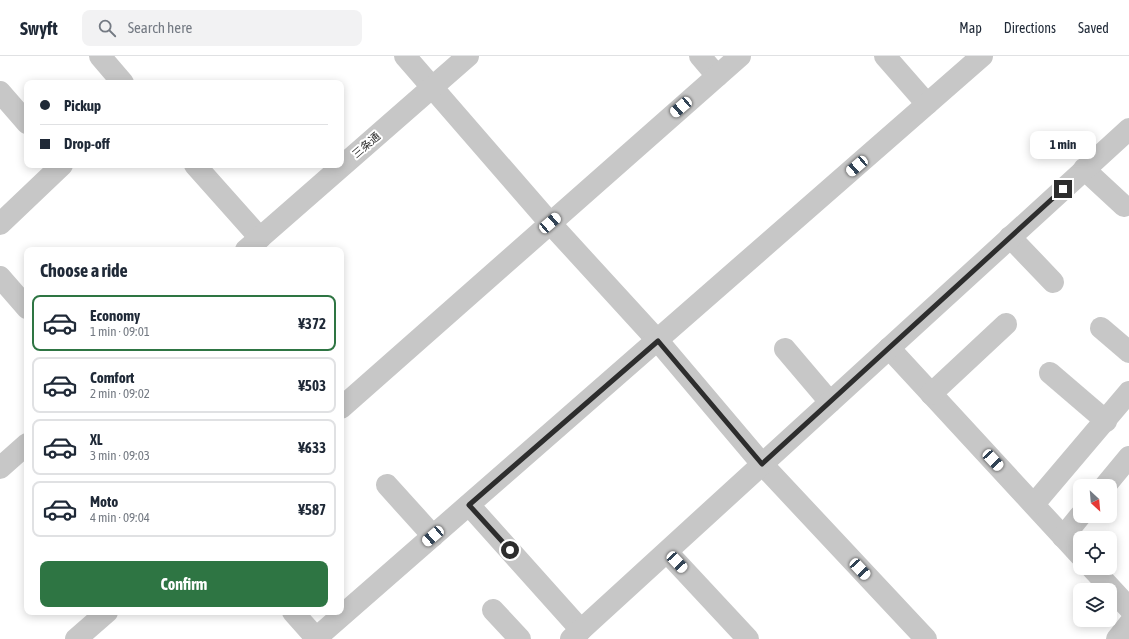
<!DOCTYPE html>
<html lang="en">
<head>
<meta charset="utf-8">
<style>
	body { margin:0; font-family:"Asap Condensed","Noto Sans JP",sans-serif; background:#f2f2f3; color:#1f2937; height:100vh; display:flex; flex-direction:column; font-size:15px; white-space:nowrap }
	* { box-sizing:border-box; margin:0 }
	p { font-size:13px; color:#747a83 }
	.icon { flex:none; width:22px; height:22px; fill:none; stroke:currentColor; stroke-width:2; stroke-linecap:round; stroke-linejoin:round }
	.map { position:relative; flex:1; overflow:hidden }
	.sheet { position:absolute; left:24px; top:191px; width:320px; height:368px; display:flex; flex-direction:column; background:#fff; border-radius:8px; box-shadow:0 2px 10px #0003 }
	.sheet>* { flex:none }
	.top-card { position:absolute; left:24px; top:24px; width:320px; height:88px; border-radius:8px; box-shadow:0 2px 10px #0003; display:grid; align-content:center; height:88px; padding:0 16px; background:#fff }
	.needle { width:26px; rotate:154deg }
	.tools { position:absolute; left:1073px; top:423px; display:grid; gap:8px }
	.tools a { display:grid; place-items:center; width:44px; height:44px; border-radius:8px; background:#fff; box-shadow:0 2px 10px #0003; font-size:20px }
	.end { position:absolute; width:18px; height:18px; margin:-9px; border:5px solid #2d2d2d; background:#fff; box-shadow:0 0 0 2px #fff }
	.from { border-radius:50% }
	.bubble { position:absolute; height:28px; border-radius:8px; background:#fff; box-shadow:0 2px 10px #0003; font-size:13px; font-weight:700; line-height:28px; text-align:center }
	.car { position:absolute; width:12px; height:24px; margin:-12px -6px; border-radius:5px; box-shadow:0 0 3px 1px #0007; background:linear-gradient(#fff 24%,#345 0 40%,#fff 0 76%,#345 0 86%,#fff 0) }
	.top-card b { display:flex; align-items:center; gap:14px; height:38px; font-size:15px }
	.top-card b+b { border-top:1px solid #e0e1e3 }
	.top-card i { width:10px; height:10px; background:#1f2937 }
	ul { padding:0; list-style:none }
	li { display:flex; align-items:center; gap:12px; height:56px; margin:0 8px 6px; padding:0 8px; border:2px solid #e0e1e3; border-radius:8px }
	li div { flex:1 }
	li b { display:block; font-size:15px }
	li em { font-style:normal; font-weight:700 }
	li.current { border-color:#2e7543 }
	li>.icon { width:36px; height:36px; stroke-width:1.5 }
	h2 { padding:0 16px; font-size:18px; line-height:48px }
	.action { display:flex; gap:8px; margin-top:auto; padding:8px 16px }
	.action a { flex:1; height:46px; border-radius:8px; background:#2e7543; color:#fff; font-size:16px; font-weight:700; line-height:46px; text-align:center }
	header { display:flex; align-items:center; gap:24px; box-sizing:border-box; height:56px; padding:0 20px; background:#fff; border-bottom:1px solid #e0e1e3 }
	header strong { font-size:19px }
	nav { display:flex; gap:22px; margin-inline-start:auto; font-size:14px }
	.search { width:280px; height:36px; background:#f2f2f3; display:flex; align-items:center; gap:10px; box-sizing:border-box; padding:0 14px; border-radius:8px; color:#747a83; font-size:15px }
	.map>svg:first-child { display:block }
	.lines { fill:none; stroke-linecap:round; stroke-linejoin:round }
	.minor { stroke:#c7c7c7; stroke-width:22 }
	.route { stroke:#2d2d2d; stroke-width:5 }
	.labels { text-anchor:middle; stroke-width:4; stroke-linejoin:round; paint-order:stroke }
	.street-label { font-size:11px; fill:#2d2d2d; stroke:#fff }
</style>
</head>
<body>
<header>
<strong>Swyft</strong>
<div class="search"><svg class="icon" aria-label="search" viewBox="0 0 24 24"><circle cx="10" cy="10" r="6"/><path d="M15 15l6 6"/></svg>Search here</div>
<nav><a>Map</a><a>Directions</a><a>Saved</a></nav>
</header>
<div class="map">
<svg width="1129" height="583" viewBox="0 0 1129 583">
	<rect width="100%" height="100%" fill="#fff"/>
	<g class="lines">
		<!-- minor -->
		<g class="minor">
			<path d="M100 0 123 27"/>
			<path d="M405 0 550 167 658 285 762 408 926 583"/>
			<path d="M700 0 717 20"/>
			<path d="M885 0 927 48"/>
			<path d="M0 36 27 67"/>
			<path d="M195 109 260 182"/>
			<path d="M1084 113 1124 150"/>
			<path d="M0 168 62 109"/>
			<path d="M1010 181 1053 226"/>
			<path d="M246 194 468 0"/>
			<path d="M0 221 27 252"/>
			<path d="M1101 272 1129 296"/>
			<path d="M889 292 1080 499"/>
			<path d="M785 293 830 346"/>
			<path d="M1050 317 1106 365"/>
			<path d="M931 338 1006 268"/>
			<path d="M341 352 740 0"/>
			<path d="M0 412 27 388"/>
			<path d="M387 429 433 480"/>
			<path d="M1105 430 1129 401"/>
			<path d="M1034 448 1129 336"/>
			<path d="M469 449 581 574"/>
			<path d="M1063 481 1080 460"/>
			<path d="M667 496 748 583"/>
			<path d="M1092 512 1129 552"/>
			<path d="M493 554 520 583"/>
			<path d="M293 556 317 583"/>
			<path d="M76 583 107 556"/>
			<path d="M315 583 982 0"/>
			<path d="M571 583 1129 73"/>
			<path d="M1117 583 1129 568"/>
		</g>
	</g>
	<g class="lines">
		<!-- route -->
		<path class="route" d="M510 494 469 449 658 285 762 408 1063 133"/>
	</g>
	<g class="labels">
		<!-- street labels -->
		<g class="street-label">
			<text transform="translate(366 89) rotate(-41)" y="4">三条通</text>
		</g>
	</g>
</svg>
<div class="tools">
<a><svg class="needle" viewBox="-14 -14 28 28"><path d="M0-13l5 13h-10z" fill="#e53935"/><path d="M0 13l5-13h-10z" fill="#747a83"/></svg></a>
<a><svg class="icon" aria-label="locate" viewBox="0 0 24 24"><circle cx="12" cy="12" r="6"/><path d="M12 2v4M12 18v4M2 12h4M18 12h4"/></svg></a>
<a><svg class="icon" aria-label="layers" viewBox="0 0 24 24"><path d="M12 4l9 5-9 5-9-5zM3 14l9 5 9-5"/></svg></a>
</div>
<i class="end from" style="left:510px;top:494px"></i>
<i class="end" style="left:1063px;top:133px"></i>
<div class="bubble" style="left:1030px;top:75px;width:66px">1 min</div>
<i class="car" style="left:681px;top:51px;rotate:229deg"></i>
<i class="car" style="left:857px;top:110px;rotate:229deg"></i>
<i class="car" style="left:550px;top:167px;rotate:49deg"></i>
<i class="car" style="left:993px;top:404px;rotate:137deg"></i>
<i class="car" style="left:433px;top:480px;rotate:229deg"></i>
<i class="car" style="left:677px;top:506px;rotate:137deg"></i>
<i class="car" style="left:860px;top:513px;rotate:137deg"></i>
<div class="top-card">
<b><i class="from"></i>Pickup</b>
<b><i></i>Drop-off</b>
</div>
<section class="sheet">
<h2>Choose a ride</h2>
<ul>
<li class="current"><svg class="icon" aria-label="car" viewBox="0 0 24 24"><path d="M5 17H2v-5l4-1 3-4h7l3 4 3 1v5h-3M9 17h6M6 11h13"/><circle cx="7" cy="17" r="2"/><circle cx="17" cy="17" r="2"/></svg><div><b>Economy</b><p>1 min · 09:01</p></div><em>¥372</em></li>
<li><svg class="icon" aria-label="car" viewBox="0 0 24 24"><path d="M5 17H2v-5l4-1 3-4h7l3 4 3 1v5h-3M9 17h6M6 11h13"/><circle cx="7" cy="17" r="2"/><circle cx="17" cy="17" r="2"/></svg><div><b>Comfort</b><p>2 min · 09:02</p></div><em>¥503</em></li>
<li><svg class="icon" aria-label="car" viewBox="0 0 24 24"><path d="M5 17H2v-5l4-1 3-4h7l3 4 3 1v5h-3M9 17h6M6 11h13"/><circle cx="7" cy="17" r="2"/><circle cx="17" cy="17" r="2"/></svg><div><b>XL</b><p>3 min · 09:03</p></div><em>¥633</em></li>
<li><svg class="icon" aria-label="car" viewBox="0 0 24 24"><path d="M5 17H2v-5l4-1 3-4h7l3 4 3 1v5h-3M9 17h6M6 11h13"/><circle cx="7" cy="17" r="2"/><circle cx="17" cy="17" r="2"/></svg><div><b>Moto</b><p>4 min · 09:04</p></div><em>¥587</em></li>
</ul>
<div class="action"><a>Confirm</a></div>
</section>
</div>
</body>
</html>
